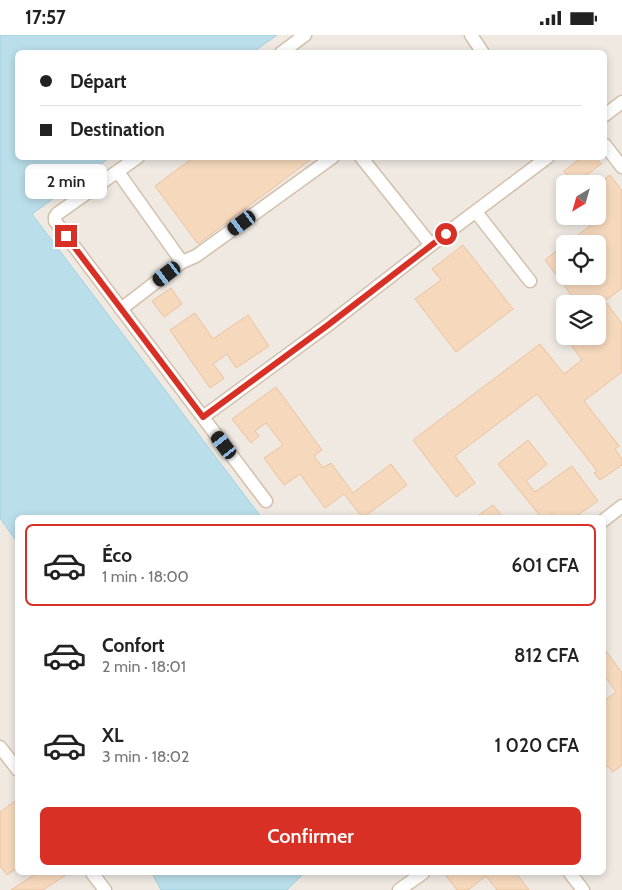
<!DOCTYPE html>
<html lang="fr">
<head>
<meta charset="utf-8">
<style>
	body { margin:0; font-family:Cabin,sans-serif; background:#f6f6f6; color:#222; height:100vh; display:flex; flex-direction:column; font-size:19px; white-space:nowrap }
	* { box-sizing:border-box; margin:0 }
	p { font-size:16px; color:#767676 }
	.icon { flex:none; width:28px; height:28px; fill:none; stroke:currentColor; stroke-width:2; stroke-linecap:round; stroke-linejoin:round }
	.map { position:relative; flex:1; overflow:hidden }
	.sheet { position:absolute; left:15px; top:480px; width:591px; height:360px; display:flex; flex-direction:column; background:#fff; border-radius:8px; box-shadow:0 2px 8px #0003 }
	.sheet>* { flex:none }
	.banner { position:absolute; left:15px; top:15px; width:592px; height:110px; border-radius:8px; box-shadow:0 2px 8px #0003; display:grid; align-content:center; height:110px; padding:0 25px; background:#fff }
	.needle { width:32px; rotate:217deg }
	.tools { position:absolute; left:556px; top:140px; display:grid; gap:10px }
	.tools a { display:grid; place-items:center; width:50px; height:50px; border-radius:8px; background:#fff; box-shadow:0 2px 8px #0003; font-size:25px }
	.end { position:absolute; width:22px; height:22px; margin:-11px; border:6px solid #d93025; background:#fff; box-shadow:0 0 0 2px #fff }
	.from { border-radius:50% }
	.bubble { position:absolute; height:35px; border-radius:8px; background:#fff; box-shadow:0 2px 8px #0003; font-size:16px; font-weight:600; line-height:35px; text-align:center }
	.car { position:absolute; width:15px; height:30px; margin:-15px -8px; border-radius:6px; box-shadow:0 0 4px 1px #0007; background:linear-gradient(#222 24%,#8ab4d8 0 40%,#222 0 76%,#8ab4d8 0 86%,#222 0) }
	.banner b { display:flex; align-items:center; gap:18px; height:48px; font-size:19px }
	.banner b+b { border-top:1px solid #e0e0e0 }
	.banner i { width:12px; height:12px; background:#222 }
	ul { padding:9px 0 0; list-style:none }
	li { display:flex; align-items:center; gap:15px; height:82px; margin:0 10px 8px; padding:0 15px; border:2px solid transparent; border-radius:8px }
	li div { flex:1 }
	li b { display:block; font-size:19px }
	li em { font-style:normal; font-weight:600 }
	li.active { border-color:#d93025 }
	li>.icon { width:45px; height:45px; stroke-width:1.5 }
	.button { display:flex; gap:10px; margin-top:auto; padding:10px 25px }
	.button a { flex:1; height:58px; border-radius:8px; background:#d93025; color:#fff; font-size:20px; font-weight:600; line-height:58px; text-align:center }
	.status { display:flex; justify-content:space-between; align-items:center; height:35px; padding:0 25px; background:#fff; direction:ltr }
	.status svg { height:14px; fill:currentColor }
	.map>svg:first-child { display:block }
	.industrial { fill:#efe9e2; fill-rule:evenodd }
	.water { fill:#badfeb; stroke:#9fcfde }
	.building { fill:#f6d9bd; stroke:#ebc19c }
	.lines { fill:none; stroke-linecap:round; stroke-linejoin:round }
	.minor-casing { stroke:#d3c0ac; stroke-width:15 }
	.minor { stroke:#fff; stroke-width:12 }
	.route { stroke:#d93025; stroke-width:6 }
</style>
</head>
<body>
<div class="status"><b>17:57</b><svg viewBox="0 0 49 12"><path d="M0 12V9h3v3zM5 12V6h3v6zM10 12V3h3v9zM15 12V0h3v12zM26 1h20v11H26zM47 4h2v5h-2z"/></svg></div>
<div class="map">
<svg width="622" height="855" viewBox="0 0 622 855">
	<rect width="100%" height="100%" fill="#fef8e9"/>
	<!-- industrial -->
	<g class="industrial">
		<path d="M277 0H622V855H287L304 838H604V482H261L32 178 109 123 605 122V18L253 17ZM565 149H598V181H565ZM565 209H598V241H565ZM565 269H598V301H565Z"/>
		<path d="M0 483 18 507V838H152L161 855H0Z"/>
	</g>
	<!-- water -->
	<g class="water">
		<path d="M0 0H277L253 17 18 18V122L109 123 32 179 261 482H18L17 507 0 483Z"/>
		<path d="M152 838H304L287 855H161Z"/>
	</g>
	<!-- building -->
	<g class="building">
		<path d="M194 122H314L198 209 155 151Z"/>
		<path d="M582 122H596L601 129 575 149H573L564 136Z"/>
		<path d="M610 140 622 156V253L605 266 622 289V337L584 366 619 411 615 414 622 424V430L600 445 594 438 597 436 537 359 455 421 475 448 456 462 413 405 540 309 564 339 582 325 565 301H598V269H578L545 225 565 209V241H598V209H566L596 186 592 181H598V150Z"/>
		<path d="M463 210 513 274 456 317 415 264 441 245 432 234Z"/>
		<path d="M171 253 182 269 164 282 152 266Z"/>
		<path d="M195 278 213 304 248 280 269 311 236 333 227 319 213 329 224 343 210 353 170 295Z"/>
		<path d="M276 352 322 415 314 421 323 433 331 428 353 458 391 429 407 450 364 482H362L344 459 325 473 300 439 284 450 264 423 283 410 266 388 255 396 259 401 251 408 232 384Z"/>
		<path d="M528 405 547 429 526 446 535 457 572 431 598 466 575 482H555L552 478 547 482H541L498 429Z"/>
		<path d="M493 470 503 482H476Z"/>
		<path d="M604 613 622 638V730L613 737 608 731 604 733V666L616 657 604 640Z"/>
		<path d="M18 764V832L7 840 0 831V777Z"/>
		<path d="M37 838H69L43 855H11Z"/>
		<path d="M444 838H516L529 855H497L486 841 468 855H457Z"/>
	</g>
	<g class="lines">
		<!-- minor casing -->
		<g class="minor-casing">
			<g id="minor">
				<path d="M471 0 483 18"/>
				<path d="M281 18 305 0"/>
				<path d="M605 80 622 67"/>
				<path d="M605 110 622 132"/>
				<path d="M138 122 57 179 55 182V186L266 466"/>
				<path d="M361 122 431 210"/>
				<path d="M118 137 182 227"/>
				<path d="M476 177 530 246"/>
				<path d="M121 274 182 227 196 221 333 122"/>
				<path d="M203 382 328 290 431 210 548 122"/>
				<path d="M604 485 622 471"/>
				<path d="M0 712 18 735"/>
				<path d="M92 838 105 855"/>
				<path d="M570 838 583 855"/>
				<path d="M399 855 423 838"/>
			</g>
		</g>
		<!-- minor -->
		<use href="#minor" class="minor"/>
	</g>
	<g class="lines">
		<!-- route -->
		<path class="route" d="M66 201 203 382 328 290 446 199"/>
	</g>
</svg>
<div class="tools">
<a><svg class="needle" viewBox="-14 -14 28 28"><path d="M0-13l5 13h-10z" fill="#e53935"/><path d="M0 13l5-13h-10z" fill="#767676"/></svg></a>
<a><svg class="icon" aria-label="locate" viewBox="0 0 24 24"><circle cx="12" cy="12" r="6"/><path d="M12 2v4M12 18v4M2 12h4M18 12h4"/></svg></a>
<a><svg class="icon" aria-label="layers" viewBox="0 0 24 24"><path d="M12 4l9 5-9 5-9-5zM3 14l9 5 9-5"/></svg></a>
</div>
<i class="end from" style="left:446px;top:199px"></i>
<i class="end" style="left:66px;top:201px"></i>
<div class="bubble" style="left:25px;top:129px;width:82px">2 min</div>
<i class="car" style="left:242px;top:188px;rotate:234deg"></i>
<i class="car" style="left:167px;top:239px;rotate:233deg"></i>
<i class="car" style="left:224px;top:410px;rotate:323deg"></i>
<div class="banner">
<b><i class="from"></i>Départ</b>
<b><i></i>Destination</b>
</div>
<section class="sheet">
<ul>
<li class="active"><svg class="icon" aria-label="car" viewBox="0 0 24 24"><path d="M5 17H2v-5l4-1 3-4h7l3 4 3 1v5h-3M9 17h6M6 11h13"/><circle cx="7" cy="17" r="2"/><circle cx="17" cy="17" r="2"/></svg><div><b>Éco</b><p>1 min · 18:00</p></div><em>601 CFA</em></li>
<li><svg class="icon" aria-label="car" viewBox="0 0 24 24"><path d="M5 17H2v-5l4-1 3-4h7l3 4 3 1v5h-3M9 17h6M6 11h13"/><circle cx="7" cy="17" r="2"/><circle cx="17" cy="17" r="2"/></svg><div><b>Confort</b><p>2 min · 18:01</p></div><em>812 CFA</em></li>
<li><svg class="icon" aria-label="car" viewBox="0 0 24 24"><path d="M5 17H2v-5l4-1 3-4h7l3 4 3 1v5h-3M9 17h6M6 11h13"/><circle cx="7" cy="17" r="2"/><circle cx="17" cy="17" r="2"/></svg><div><b>XL</b><p>3 min · 18:02</p></div><em>1 020 CFA</em></li>
</ul>
<div class="button"><a>Confirmer</a></div>
</section>
</div>
</body>
</html>
